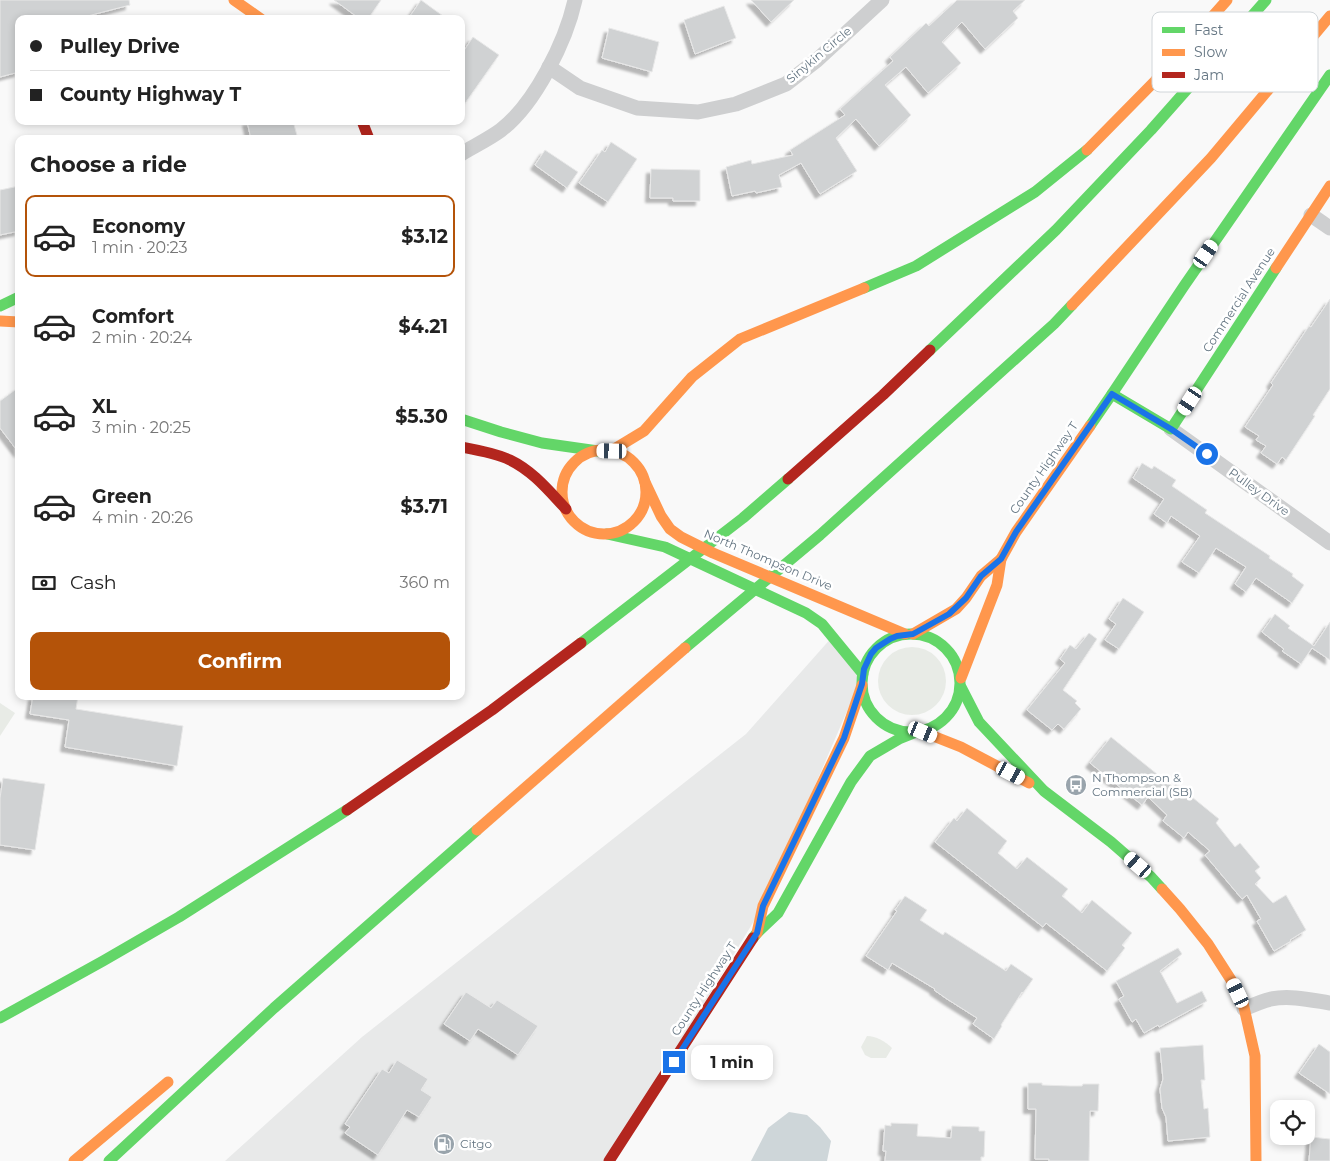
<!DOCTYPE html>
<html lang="en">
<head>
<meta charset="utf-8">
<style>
	body { margin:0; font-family:Montserrat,sans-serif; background:#f6f6f6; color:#222; height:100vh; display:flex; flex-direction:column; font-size:19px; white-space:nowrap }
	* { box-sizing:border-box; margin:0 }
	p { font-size:16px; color:#767676 }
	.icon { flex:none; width:28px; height:28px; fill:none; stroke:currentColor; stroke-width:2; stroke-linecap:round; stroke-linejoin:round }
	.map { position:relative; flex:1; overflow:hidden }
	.side { position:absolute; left:15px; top:135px; width:450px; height:565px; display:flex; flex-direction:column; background:#fff; border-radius:10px; box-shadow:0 2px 8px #0003 }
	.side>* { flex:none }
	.guide { position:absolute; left:15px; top:15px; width:450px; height:110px; border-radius:10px; box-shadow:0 2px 8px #0003; display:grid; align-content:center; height:110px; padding:0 15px; background:#fff }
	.buttons { position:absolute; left:1270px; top:1100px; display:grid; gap:10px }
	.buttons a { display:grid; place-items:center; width:45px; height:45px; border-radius:10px; background:#fff; box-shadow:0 2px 8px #0003; font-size:25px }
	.end { position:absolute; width:22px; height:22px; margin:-11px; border:6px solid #1a73e8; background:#fff; box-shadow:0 0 0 2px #fff }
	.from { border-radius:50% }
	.bubble { position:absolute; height:35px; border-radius:10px; background:#fff; box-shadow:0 2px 8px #0003; font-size:16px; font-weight:700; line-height:35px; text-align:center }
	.car { position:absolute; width:15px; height:30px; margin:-15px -8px; border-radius:6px; box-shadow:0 0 4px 1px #0007; background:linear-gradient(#fff 24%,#345 0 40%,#fff 0 76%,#345 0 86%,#fff 0) }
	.guide b { display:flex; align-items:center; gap:18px; height:48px; font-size:19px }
	.guide b+b { border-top:1px solid #e0e0e0 }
	.guide i { width:12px; height:12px; background:#222 }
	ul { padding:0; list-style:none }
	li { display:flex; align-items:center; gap:15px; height:82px; margin:0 10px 8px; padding:0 5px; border:2px solid transparent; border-radius:10px }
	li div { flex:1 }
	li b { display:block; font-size:19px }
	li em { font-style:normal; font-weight:700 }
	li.active { border-color:#b45309 }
	li>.icon { width:45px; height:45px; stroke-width:1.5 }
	h2 { padding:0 15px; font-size:22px; line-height:60px }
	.pay { display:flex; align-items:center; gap:12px; height:55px; padding:0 15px; font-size:19px }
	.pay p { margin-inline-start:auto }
	.cta { display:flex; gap:10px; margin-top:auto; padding:10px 15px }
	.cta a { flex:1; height:58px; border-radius:10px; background:#b45309; color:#fff; font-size:20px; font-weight:700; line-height:58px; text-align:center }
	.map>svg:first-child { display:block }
	.built { fill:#e8e9e9 }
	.green { fill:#e8ebe6 }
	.water { fill:#ced6d9 }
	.building { fill:#d0d2d3; stroke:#e8e8e8; filter:url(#shadow) }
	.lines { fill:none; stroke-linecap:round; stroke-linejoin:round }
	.street { stroke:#cecfd0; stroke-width:15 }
	.fast { stroke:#63d668; stroke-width:11 }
	.slow { stroke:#ff974d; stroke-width:11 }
	.jam { stroke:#b3261e; stroke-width:11 }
	.route { stroke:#1a73e8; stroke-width:6 }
	.labels { text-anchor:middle; stroke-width:5; stroke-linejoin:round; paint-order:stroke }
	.street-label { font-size:12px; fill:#657683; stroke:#fff }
	.poi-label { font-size:12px; fill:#657683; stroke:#fff; text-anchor:start }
	.key { fill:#fff; stroke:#d1d6da; stroke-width:1 }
	.key-label { font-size:14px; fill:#657683 }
</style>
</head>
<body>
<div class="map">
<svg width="1330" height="1161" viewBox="0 0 1330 1161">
	<defs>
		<filter id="shadow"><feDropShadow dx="-4.5" dy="4.5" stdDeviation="1" flood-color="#0004"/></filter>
	</defs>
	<rect width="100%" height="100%" fill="#f9f9f9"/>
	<!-- built -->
	<path class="built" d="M833 636 863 674 763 906 609 1161H225L362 1037 746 734Z"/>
	<!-- green -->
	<g class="green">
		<circle cx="912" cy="681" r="34"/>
		<path d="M0 703 15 713 0 736Z"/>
		<path d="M867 1036C876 1036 885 1041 892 1048L886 1058H871L865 1055 861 1047Z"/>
	</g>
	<!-- water -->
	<path class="water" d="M789 1112 807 1115 820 1127 831 1141 827 1161H751L768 1128Z"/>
	<!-- building -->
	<g class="building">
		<path d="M0 0H129L130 5 76 19H19V72L0 77Z"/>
		<path d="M334 0H381L368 19H360Z"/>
		<path d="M421 0 447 19H408Z"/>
		<path d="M751 0H794L771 22Z"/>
		<path d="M957 0H1025L1013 11 1018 18 985 49 962 22 942 42 961 63 928 93 906 67 885 85 911 115 879 146 856 119 836 138 857 171 820 194 801 163 779 175 782 187 756 193 755 191 732 196 726 167 751 160 752 164 793 155 790 150 845 115 840 109 893 61 890 57 926 23 929 26Z"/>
		<path d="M724 6 736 38 695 54 684 20Z"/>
		<path d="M609 28 659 42 652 72 602 58Z"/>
		<path d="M473 37 499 55 461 109V55Z"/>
		<path d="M247 121H293L298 139H251Z"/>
		<path d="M611 142 637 159 608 202 579 183 602 150 605 152Z"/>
		<path d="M545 150 578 172 567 188 535 165Z"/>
		<path d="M651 169 700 170V201H673V198H650Z"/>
		<path d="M19 186V231L0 235V190Z"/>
		<path d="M1330 299V389L1313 415 1315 416 1286 460 1282 457 1277 464 1261 453 1266 446 1256 440 1259 436 1245 427 1273 385 1271 383 1309 326 1311 327Z"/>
		<path d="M19 387V453L0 428V401Z"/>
		<path d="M1142 463 1152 469 1154 466 1176 480 1172 486 1207 510 1205 513 1270 556 1269 558 1293 574 1292 576 1304 585 1292 603 1256 578 1246 592 1235 584 1246 567 1216 548 1199 573 1182 562 1200 536 1171 516 1167 523 1154 514 1164 499 1133 478Z"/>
		<path d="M1123 598 1144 612 1119 649 1105 640 1116 624 1109 619Z"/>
		<path d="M1275 614 1290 626 1288 628 1314 646 1330 622V660L1312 648 1301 664 1282 651 1284 649 1262 632Z"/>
		<path d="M1089 633 1097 639 1063 690 1077 701 1075 703 1081 709 1064 729 1058 724 1052 730 1027 710 1065 663 1060 659 1070 645 1076 649Z"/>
		<path d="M33 696H78L76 709 183 726 177 766 65 747 69 720 30 714Z"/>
		<path d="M1111 737 1173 787 1176 784 1219 819 1216 823 1235 847 1240 843 1260 867 1255 871 1261 878 1255 884 1273 903 1286 895 1306 930 1290 940 1291 941 1274 951 1257 921 1261 919 1247 895 1242 899 1205 855 1210 851 1188 832 1184 838 1163 821 1167 815 1148 797 1142 805 1090 763Z"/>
		<path d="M3 778 45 784 35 850 0 845V798Z"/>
		<path d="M967 808 1007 841 998 853 1017 869 1027 857 1068 889 1062 896 1082 913 1092 900 1132 933 1122 945 1125 948 1107 971 1046 923 1043 927 935 842 954 818 957 821Z"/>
		<path d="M905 896 927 910 920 920 943 935 945 932 1006 971 1011 964 1033 979 1023 993 1022 992 1001 1025 1002 1026 994 1039 973 1024 977 1018 947 999 934 990 935 989 892 963 888 970 866 956 897 911 895 910Z"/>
		<path d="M1178 948 1182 954 1160 971 1177 1003 1202 991 1207 1001 1159 1027 1158 1025 1144 1033 1136 1019 1132 1022 1119 999 1124 996 1116 981Z"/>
		<path d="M466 992 491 1008 497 1000 538 1026 518 1055 478 1029 470 1041 444 1024Z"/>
		<path d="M1319 1044 1330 1052V1094L1299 1073Z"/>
		<path d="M1203 1045 1205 1080H1201L1204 1109 1208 1108 1210 1137 1168 1141 1166 1117 1162 1108 1160 1089 1163 1079 1160 1048Z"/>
		<path d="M397 1060 428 1079 421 1090 432 1097 419 1117 407 1110 378 1155 345 1133 350 1127 345 1124 382 1069 389 1073Z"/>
		<path d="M1028 1083H1042V1085L1070 1086H1082L1083 1084H1099L1098 1111H1090L1089 1161H1049V1159H1035L1036 1109H1028Z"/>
		<path d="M891 1123 918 1124 917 1136 951 1138 952 1126 979 1127V1131H985L984 1157H981V1161H885L886 1151H883L885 1125 891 1126Z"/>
		<path d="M1311 1137 1330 1139V1161H1309Z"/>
	</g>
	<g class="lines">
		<!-- street -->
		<g class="street">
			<path d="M549 67 580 88 637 108 698 112 736 104 786 84 817 60 882 0"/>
			<path d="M461 154C474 146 489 139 501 130 535 104 566 41 575 0"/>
			<path d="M1311 215 1330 228"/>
			<path d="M1171 429 1330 543"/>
			<path d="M1244 1009C1253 1005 1262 1001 1271 999 1290 995 1311 1000 1330 1003"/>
		</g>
		<!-- fast -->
		<g class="fast">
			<path d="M864 288 916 266 1035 192 1087 150"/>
			<path d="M0 306 19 297"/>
			<path d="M930 350 1056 230 1151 130 1266 0"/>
			<path d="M1112 394 1184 286 1330 75"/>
			<path d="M461 419 501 432 542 443 598 451"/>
			<path d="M1090 426 1112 394 1171 429 1276 268"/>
			<path d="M607 534 665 547 806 613 822 624 863 674"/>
			<circle cx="911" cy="683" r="49"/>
			<path d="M581 643 743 518 788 479"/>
			<path d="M685 648 820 535 1054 324 1072 305"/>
			<path d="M961 687 979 722 1044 791 1111 842 1151 877 1162 889"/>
			<path d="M753 938 757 933 778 913 851 782 870 756 899 739 914 733"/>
			<path d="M0 1018 103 961 179 917 347 810"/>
			<path d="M109 1161 274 1008 477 830"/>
		</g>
		<!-- slow -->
		<g class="slow">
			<path d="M234 0 261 19"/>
			<path d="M1087 150 1155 81 1227 0"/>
			<path d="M1276 268 1330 186"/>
			<path d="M1072 305 1211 158 1330 16"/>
			<path d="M0 321 19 322"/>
			<circle cx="604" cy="492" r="42"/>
			<path d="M611 451 644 431 692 377 740 339 864 288"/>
			<path d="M645 482 661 516 670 529 681 537 713 553 905 634"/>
			<path d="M913 634 956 609 966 598 981 576 1001 559 1016 532 1090 426"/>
			<path d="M961 678 997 585 1001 559"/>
			<path d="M923 732 961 747 1029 783"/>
			<path d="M477 830 685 648"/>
			<path d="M1162 889 1180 909 1208 944 1233 983 1243 1003 1255 1056 1256 1161"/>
			<path d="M757 933 763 906 844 738 862 685"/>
			<path d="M74 1161 168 1082"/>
		</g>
		<!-- jam -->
		<g class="jam">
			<path d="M362 121 369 139"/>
			<path d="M461 447C477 450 495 453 510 460 533 471 549 491 566 509"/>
			<path d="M788 479 883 395 930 350"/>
			<path d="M347 810 492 710 581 643"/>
			<path d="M609 1161 753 938"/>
		</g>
	</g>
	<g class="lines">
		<!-- route -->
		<path class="route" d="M674 1062 757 933 763 906 844 738 862 684 864 669 871 654 876 648 890 639 897 636 913 634 949 614 966 598 981 576 1001 559 1016 532 1112 394 1171 429 1207 454"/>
	</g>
	<!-- icons -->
	<defs>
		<g id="bus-disc" transform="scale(1.125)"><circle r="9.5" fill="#99a4ac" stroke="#fff"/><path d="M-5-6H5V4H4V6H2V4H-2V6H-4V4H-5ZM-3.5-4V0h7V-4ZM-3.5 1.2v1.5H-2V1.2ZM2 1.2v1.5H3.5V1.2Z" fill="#fff"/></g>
		<g id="fuel-disc" transform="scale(1.125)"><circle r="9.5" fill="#99a4ac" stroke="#fff"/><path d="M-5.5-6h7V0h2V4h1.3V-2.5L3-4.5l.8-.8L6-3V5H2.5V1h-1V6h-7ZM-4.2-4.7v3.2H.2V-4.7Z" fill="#fff"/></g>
	</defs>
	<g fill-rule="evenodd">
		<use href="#bus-disc" x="1076" y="785"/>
		<use href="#fuel-disc" x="444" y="1144"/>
	</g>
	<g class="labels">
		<!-- street labels -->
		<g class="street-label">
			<text transform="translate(819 55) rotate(-40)" y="4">Sinykin Circle</text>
			<text transform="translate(1239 300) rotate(-57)" y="4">Commercial Avenue</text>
			<text transform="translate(1044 468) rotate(-55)" y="4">County Highway T</text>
			<text transform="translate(1259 492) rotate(36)" y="4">Pulley Drive</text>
			<text transform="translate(768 560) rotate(23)" y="4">North Thompson Drive</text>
			<text transform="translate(704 989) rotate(-57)" y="4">County Highway T</text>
		</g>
		<!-- poi labels -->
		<g class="poi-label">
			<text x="1092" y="782">N Thompson &amp;<tspan x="1092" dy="14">Commercial (SB)</tspan></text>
			<text x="460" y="1148">Citgo</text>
		</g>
	</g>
	<!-- legend -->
	<rect x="1152" y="12" width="166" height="80" rx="8" class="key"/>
	<rect x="1162" y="27" width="23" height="6" fill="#63d668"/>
	<rect x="1162" y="49" width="23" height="7" fill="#ff974d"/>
	<rect x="1162" y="72" width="23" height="6" fill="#b3261e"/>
	<g class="key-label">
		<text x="1194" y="35">Fast</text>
		<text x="1194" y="57">Slow</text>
		<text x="1194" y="80">Jam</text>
	</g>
</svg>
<div class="buttons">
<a><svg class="icon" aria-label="locate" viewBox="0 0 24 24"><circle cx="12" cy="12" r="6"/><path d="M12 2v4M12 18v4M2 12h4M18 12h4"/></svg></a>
</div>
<i class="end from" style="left:1207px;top:454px"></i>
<i class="end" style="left:674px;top:1062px"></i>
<div class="bubble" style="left:691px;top:1045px;width:82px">1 min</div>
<i class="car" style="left:1206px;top:254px;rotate:35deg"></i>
<i class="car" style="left:1190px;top:401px;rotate:213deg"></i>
<i class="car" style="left:612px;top:451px;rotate:271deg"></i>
<i class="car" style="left:923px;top:732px;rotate:112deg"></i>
<i class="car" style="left:1011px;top:773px;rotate:118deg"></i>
<i class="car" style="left:1138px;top:865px;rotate:311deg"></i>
<i class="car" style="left:1238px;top:993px;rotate:335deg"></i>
<div class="guide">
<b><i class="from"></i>Pulley Drive</b>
<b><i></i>County Highway T</b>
</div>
<section class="side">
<h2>Choose a ride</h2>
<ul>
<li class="active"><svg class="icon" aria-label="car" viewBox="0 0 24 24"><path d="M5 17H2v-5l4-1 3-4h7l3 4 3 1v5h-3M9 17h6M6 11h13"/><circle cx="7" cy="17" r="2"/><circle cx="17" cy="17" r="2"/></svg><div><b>Economy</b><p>1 min · 20:23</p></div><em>$3.12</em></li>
<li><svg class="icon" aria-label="car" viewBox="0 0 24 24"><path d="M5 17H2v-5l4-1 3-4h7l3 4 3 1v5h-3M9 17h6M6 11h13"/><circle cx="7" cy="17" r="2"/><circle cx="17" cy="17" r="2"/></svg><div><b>Comfort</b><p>2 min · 20:24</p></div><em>$4.21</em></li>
<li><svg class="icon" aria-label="car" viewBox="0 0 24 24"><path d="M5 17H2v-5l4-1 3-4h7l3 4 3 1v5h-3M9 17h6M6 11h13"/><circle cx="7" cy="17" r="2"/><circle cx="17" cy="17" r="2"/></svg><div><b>XL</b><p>3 min · 20:25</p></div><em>$5.30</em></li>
<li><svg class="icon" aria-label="car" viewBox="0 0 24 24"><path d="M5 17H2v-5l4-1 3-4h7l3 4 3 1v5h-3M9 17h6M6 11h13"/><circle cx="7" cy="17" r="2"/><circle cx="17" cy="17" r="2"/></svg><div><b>Green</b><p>4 min · 20:26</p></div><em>$3.71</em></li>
</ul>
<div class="pay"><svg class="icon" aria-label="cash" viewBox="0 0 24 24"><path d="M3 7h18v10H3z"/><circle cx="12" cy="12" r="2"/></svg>Cash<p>360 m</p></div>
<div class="cta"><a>Confirm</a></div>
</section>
</div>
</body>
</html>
